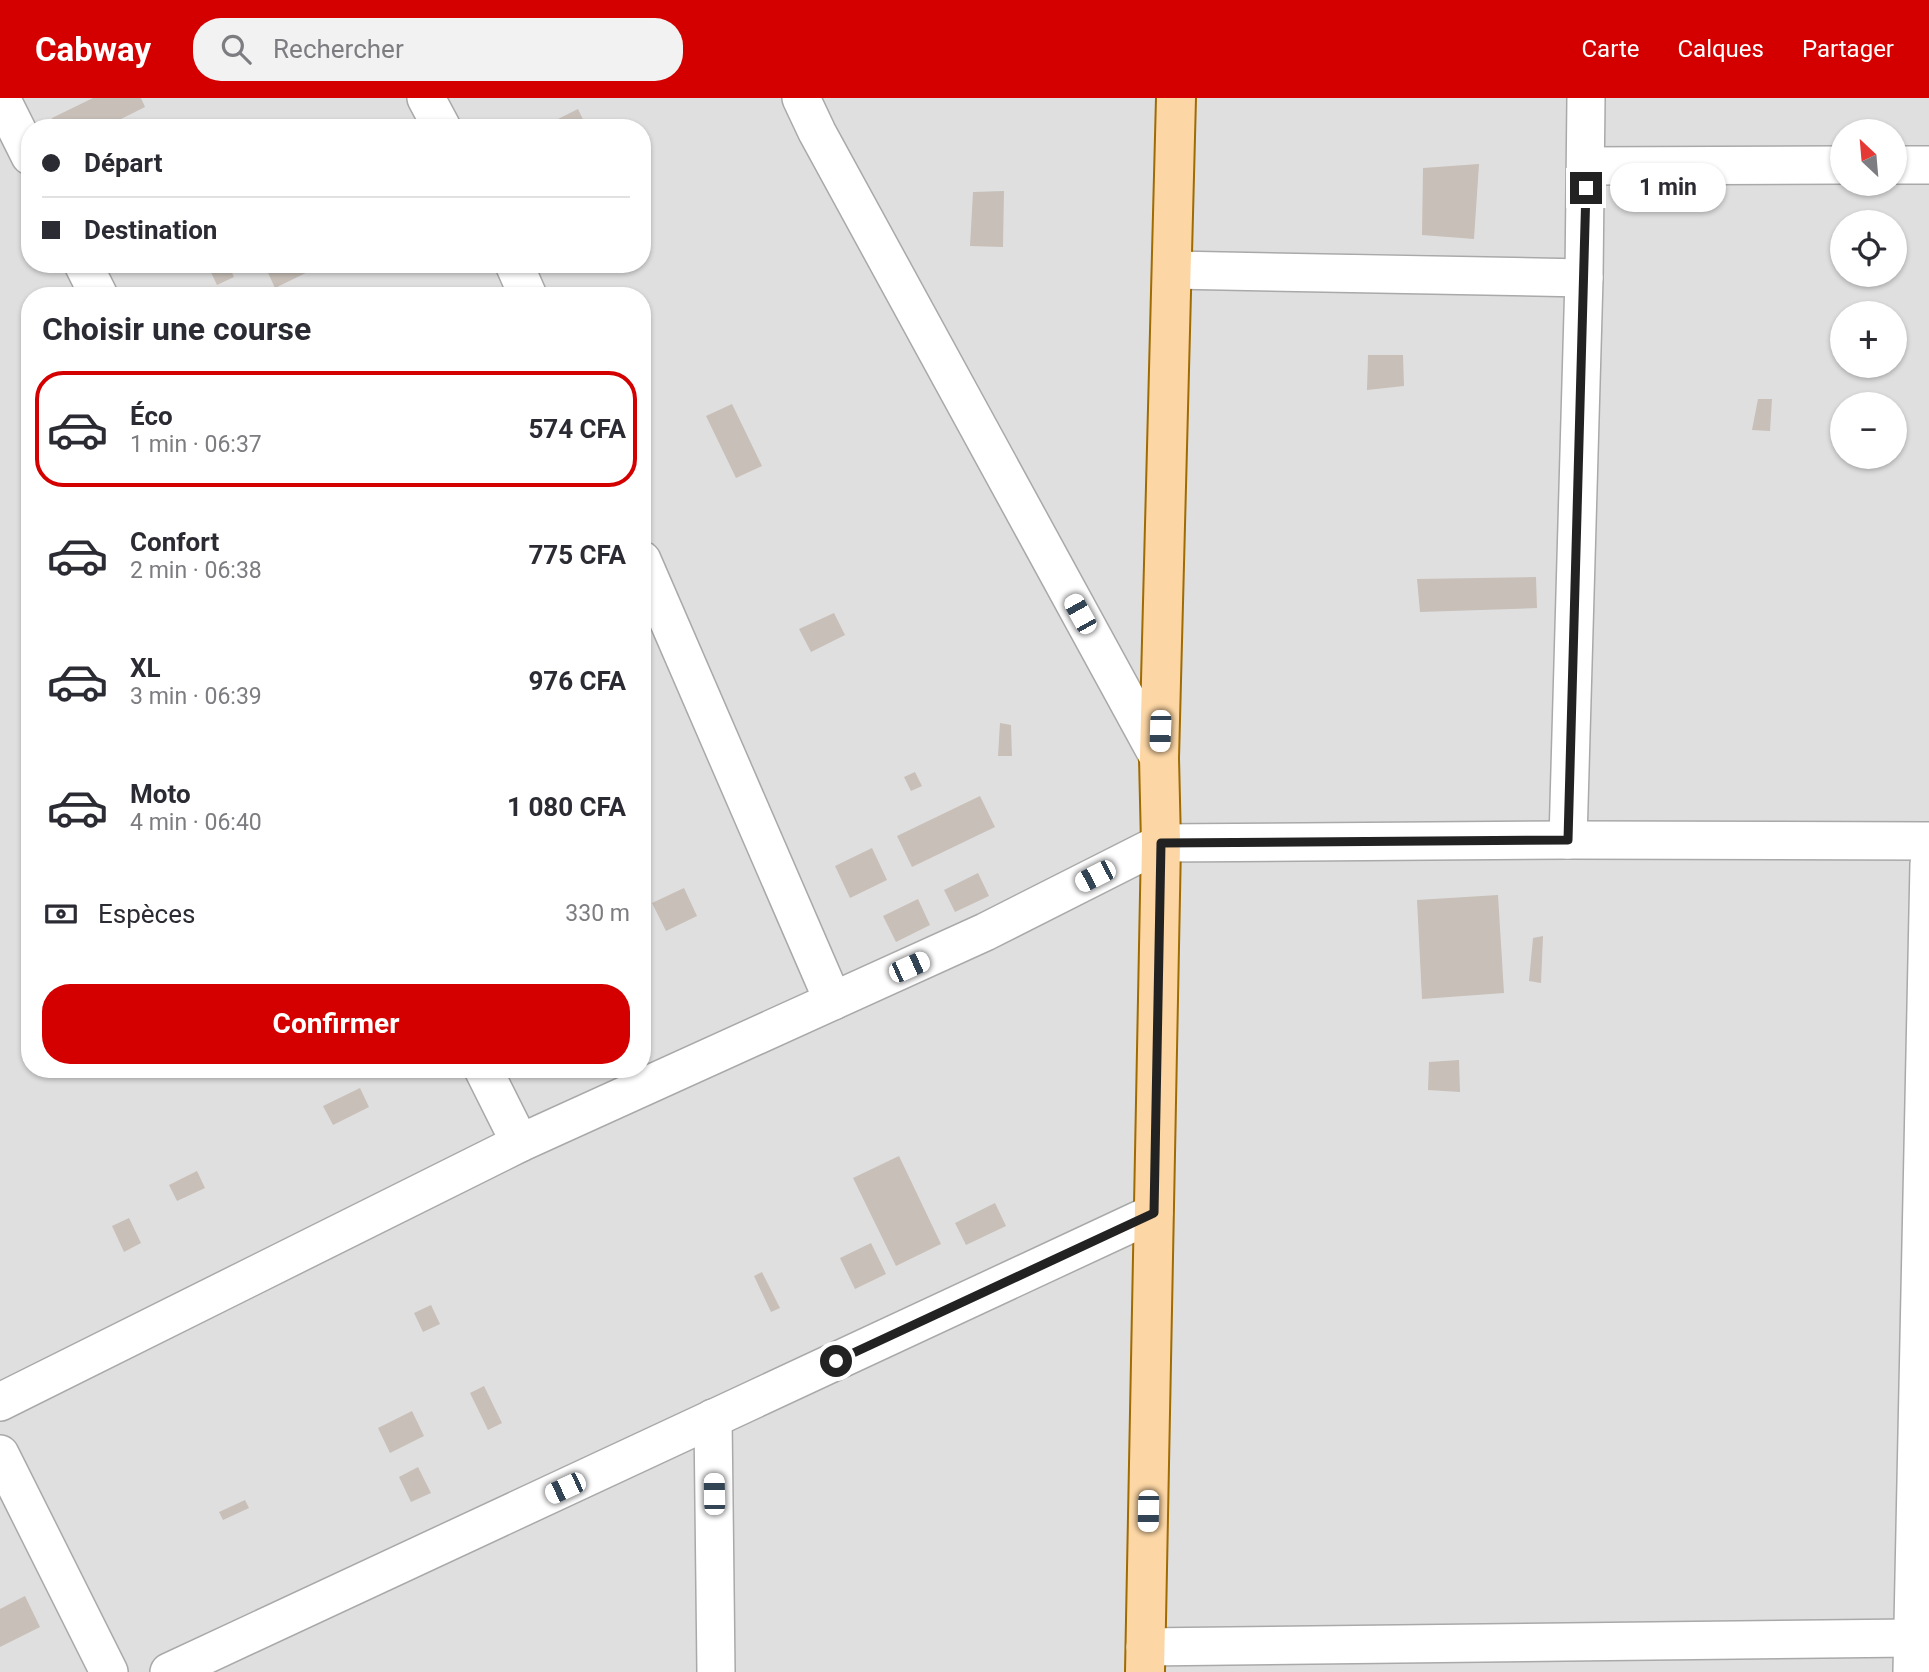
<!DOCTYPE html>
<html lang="fr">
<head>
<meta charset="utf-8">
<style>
	body { margin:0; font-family:Roboto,sans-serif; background:#f2f2f3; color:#2b2b33; height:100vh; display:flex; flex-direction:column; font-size:26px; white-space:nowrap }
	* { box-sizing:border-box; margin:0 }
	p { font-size:23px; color:#7c7c81 }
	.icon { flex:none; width:38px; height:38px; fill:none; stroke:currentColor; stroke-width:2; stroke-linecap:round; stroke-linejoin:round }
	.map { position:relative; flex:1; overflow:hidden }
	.panel { position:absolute; left:21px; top:189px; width:630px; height:791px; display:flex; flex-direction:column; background:#fff; border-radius:28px; box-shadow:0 2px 5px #0004 }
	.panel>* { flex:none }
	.guide { position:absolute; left:21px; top:21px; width:630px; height:154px; border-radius:28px; box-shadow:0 2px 5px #0004; display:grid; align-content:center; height:154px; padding:0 21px; background:#fff }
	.needle { width:46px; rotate:334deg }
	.controls { position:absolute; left:1830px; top:21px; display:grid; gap:14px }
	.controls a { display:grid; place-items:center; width:77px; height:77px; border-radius:50%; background:#fff; box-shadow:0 2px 5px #0004; font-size:35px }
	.end { position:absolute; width:32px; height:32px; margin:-16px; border:9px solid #222; background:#fff; box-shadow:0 0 0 4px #fff }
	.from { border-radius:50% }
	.bubble { position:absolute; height:49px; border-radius:24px; background:#fff; box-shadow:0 2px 5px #0004; font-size:23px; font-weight:700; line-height:49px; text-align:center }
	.car { position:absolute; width:21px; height:42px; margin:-21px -10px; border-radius:9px; box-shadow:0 0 5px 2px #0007; background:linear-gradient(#fff 24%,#345 0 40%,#fff 0 76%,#345 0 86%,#fff 0) }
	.guide b { display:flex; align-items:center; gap:24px; height:66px; font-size:26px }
	.guide b+b { border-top:2px solid #e1e1e2 }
	.guide i { width:18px; height:18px; background:#2b2b33 }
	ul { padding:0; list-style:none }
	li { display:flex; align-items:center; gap:21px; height:116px; margin:0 14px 10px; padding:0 7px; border:4px solid transparent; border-radius:28px }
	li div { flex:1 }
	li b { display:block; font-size:26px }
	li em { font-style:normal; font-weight:700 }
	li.on { border-color:#d40000 }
	li>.icon { width:63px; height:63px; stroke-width:1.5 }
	h2 { padding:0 21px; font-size:32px; line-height:84px }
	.pay { display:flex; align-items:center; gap:18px; height:77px; padding:0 21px; font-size:26px }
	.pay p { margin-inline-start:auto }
	.button { display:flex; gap:14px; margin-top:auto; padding:14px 21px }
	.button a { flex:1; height:80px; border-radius:28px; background:#d40000; color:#fff; font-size:28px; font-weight:700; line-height:80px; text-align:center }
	header { display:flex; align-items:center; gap:42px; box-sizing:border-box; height:98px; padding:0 35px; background:#d40000; color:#fff }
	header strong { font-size:33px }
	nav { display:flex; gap:38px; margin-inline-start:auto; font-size:24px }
	.search { width:490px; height:63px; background:#f2f2f3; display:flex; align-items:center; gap:18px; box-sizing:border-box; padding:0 24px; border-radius:28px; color:#7c7c81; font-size:26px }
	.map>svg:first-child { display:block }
	.residential { fill:#e0dfdf; fill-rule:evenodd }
	.building { fill:#c7bfb8 }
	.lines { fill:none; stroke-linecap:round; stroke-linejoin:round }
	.minor-casing { stroke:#a9a9a9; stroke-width:40 }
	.major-casing { stroke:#a06b00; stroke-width:42 }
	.minor { stroke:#fff; stroke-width:37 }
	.major { stroke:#fcd6a4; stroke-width:38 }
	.route { stroke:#222; stroke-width:9 }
</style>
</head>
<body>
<header>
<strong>Cabway</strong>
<div class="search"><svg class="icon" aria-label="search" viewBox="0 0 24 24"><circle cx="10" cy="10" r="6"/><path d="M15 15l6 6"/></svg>Rechercher</div>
<nav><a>Carte</a><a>Calques</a><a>Partager</a></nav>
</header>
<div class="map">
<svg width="1929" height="1574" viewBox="0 0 1929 1574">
	<rect width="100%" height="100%" fill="#f2efe9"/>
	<!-- residential -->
	<path class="residential" d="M0 0H1929V1574H0ZM30 30H642V166H30ZM1843 33H1895V86H1843ZM1843 124H1895V177H1843ZM30 198H642V971H30ZM1843 215H1895V268H1843ZM1843 306H1895V359H1843Z"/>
	<!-- building -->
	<g class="building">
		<path d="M93 0H141L145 9 103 30H57L52 20Z"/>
		<path d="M578 11 587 30H540Z"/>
		<path d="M1479 66 1474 141 1422 137 1423 70Z"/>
		<path d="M1004 93 1003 149 970 148 973 94Z"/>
		<path d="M207 166H228L234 179 217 187Z"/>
		<path d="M264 166H324L275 190Z"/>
		<path d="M1368 257H1403L1404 288 1367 292Z"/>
		<path d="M1758 301H1772L1770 333 1752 332Z"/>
		<path d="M732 306 762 368 736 380 706 318Z"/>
		<path d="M1536 479 1537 510 1420 514 1417 481Z"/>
		<path d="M834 515 845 537 811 554 799 531Z"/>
		<path d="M1000 625 1011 627 1012 658H998Z"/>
		<path d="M915 674 922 688 911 693 904 679Z"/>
		<path d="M980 698 995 729 912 769 897 738Z"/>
		<path d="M872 750 887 782 850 800 835 768Z"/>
		<path d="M978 775 989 798 955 814 944 792Z"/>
		<path d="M684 790 697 818 666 833 652 805Z"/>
		<path d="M1498 797 1504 895 1422 901 1417 802Z"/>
		<path d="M918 801 930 827 896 844 883 818Z"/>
		<path d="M1543 838 1541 885 1529 883 1533 840Z"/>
		<path d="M1459 962 1460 994 1428 992 1429 964Z"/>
		<path d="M360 990 369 1009 333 1027 323 1008Z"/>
		<path d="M899 1058 941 1146 896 1168 853 1080Z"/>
		<path d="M197 1073 205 1090 177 1103 169 1087Z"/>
		<path d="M995 1105 1006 1128 966 1147 955 1125Z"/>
		<path d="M129 1120 141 1145 124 1154 112 1128Z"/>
		<path d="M871 1145 886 1176 855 1191 840 1160Z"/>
		<path d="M762 1174 780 1210 771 1214 754 1178Z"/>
		<path d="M431 1207 440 1226 423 1234 414 1215Z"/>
		<path d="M484 1288 502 1325 488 1332 470 1295Z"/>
		<path d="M412 1313 424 1338 390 1355 378 1330Z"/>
		<path d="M418 1369 431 1395 411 1404 399 1379Z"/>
		<path d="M245 1402 249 1410 223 1422 219 1414Z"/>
		<path d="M25 1498 40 1529 0 1549V1511Z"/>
	</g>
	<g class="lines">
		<!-- minor casing -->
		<g class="minor-casing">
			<g id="minor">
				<path d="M1 0 30 58"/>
				<path d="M426 0 442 30"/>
				<path d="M801 0 817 34 1159 660"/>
				<path d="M1895 67H1929"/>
				<path d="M1586 68 1843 67"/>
				<path d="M83 166 99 198"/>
				<path d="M514 166 528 198"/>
				<path d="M1173 172 1584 180"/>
				<path d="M642 462 833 903"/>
				<path d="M1568 742 1584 180 1586 0"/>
				<path d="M483 971 520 1045"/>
				<path d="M0 1304 520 1045 985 834 1161 745 1568 742 1929 743"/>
				<path d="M713 1320 716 1574"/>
				<path d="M0 1356 109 1574"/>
				<path d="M1145 1549 1911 1540"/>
				<path d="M169 1574 1154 1115"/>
				<path d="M1912 1574 1929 766"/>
			</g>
		</g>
		<!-- major casing -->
		<g class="major-casing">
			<path id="major" d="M1145 1574 1161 745 1159 660 1176 0"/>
		</g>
		<!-- minor -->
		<use href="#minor" class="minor"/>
		<!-- major -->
		<use href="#major" class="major"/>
	</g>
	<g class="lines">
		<!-- route -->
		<path class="route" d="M836 1263 1154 1115 1161 745 1568 742 1586 90"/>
	</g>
</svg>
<div class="controls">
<a><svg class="needle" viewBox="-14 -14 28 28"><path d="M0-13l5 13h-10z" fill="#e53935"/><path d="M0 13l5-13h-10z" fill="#7c7c81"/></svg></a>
<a><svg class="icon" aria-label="locate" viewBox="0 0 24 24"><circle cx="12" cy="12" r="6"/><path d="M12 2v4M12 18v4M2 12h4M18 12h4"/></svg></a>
<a>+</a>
<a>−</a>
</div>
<i class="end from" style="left:836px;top:1263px"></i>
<i class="end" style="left:1586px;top:90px"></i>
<div class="bubble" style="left:1610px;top:65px;width:116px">1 min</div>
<i class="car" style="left:1080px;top:516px;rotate:331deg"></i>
<i class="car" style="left:1160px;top:633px;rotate:182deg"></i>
<i class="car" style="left:1095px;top:778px;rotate:243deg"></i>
<i class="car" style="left:909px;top:869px;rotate:66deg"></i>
<i class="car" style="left:565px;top:1390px;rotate:245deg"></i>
<i class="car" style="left:714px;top:1396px;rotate:359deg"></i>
<i class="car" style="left:1148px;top:1413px;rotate:181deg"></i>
<div class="guide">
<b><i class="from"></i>Départ</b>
<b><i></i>Destination</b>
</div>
<section class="panel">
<h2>Choisir une course</h2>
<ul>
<li class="on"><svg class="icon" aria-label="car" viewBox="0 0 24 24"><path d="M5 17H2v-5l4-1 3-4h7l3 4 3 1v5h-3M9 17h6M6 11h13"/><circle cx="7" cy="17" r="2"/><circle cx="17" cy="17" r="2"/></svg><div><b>Éco</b><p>1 min · 06:37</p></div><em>574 CFA</em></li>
<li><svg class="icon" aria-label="car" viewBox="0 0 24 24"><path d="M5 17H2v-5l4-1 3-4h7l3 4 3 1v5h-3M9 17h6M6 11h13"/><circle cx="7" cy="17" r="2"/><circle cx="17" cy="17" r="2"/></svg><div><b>Confort</b><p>2 min · 06:38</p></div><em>775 CFA</em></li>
<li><svg class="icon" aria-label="car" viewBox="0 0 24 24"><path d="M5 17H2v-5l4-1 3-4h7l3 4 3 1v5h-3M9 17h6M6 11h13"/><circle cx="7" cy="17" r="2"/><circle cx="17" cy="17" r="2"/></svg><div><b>XL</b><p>3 min · 06:39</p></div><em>976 CFA</em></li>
<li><svg class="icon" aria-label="car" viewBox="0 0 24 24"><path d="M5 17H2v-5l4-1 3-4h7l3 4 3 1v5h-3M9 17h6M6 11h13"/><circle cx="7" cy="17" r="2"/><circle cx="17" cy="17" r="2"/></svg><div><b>Moto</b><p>4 min · 06:40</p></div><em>1 080 CFA</em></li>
</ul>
<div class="pay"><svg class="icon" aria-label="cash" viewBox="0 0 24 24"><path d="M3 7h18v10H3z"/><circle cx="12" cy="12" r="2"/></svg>Espèces<p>330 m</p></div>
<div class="button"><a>Confirmer</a></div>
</section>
</div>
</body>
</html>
